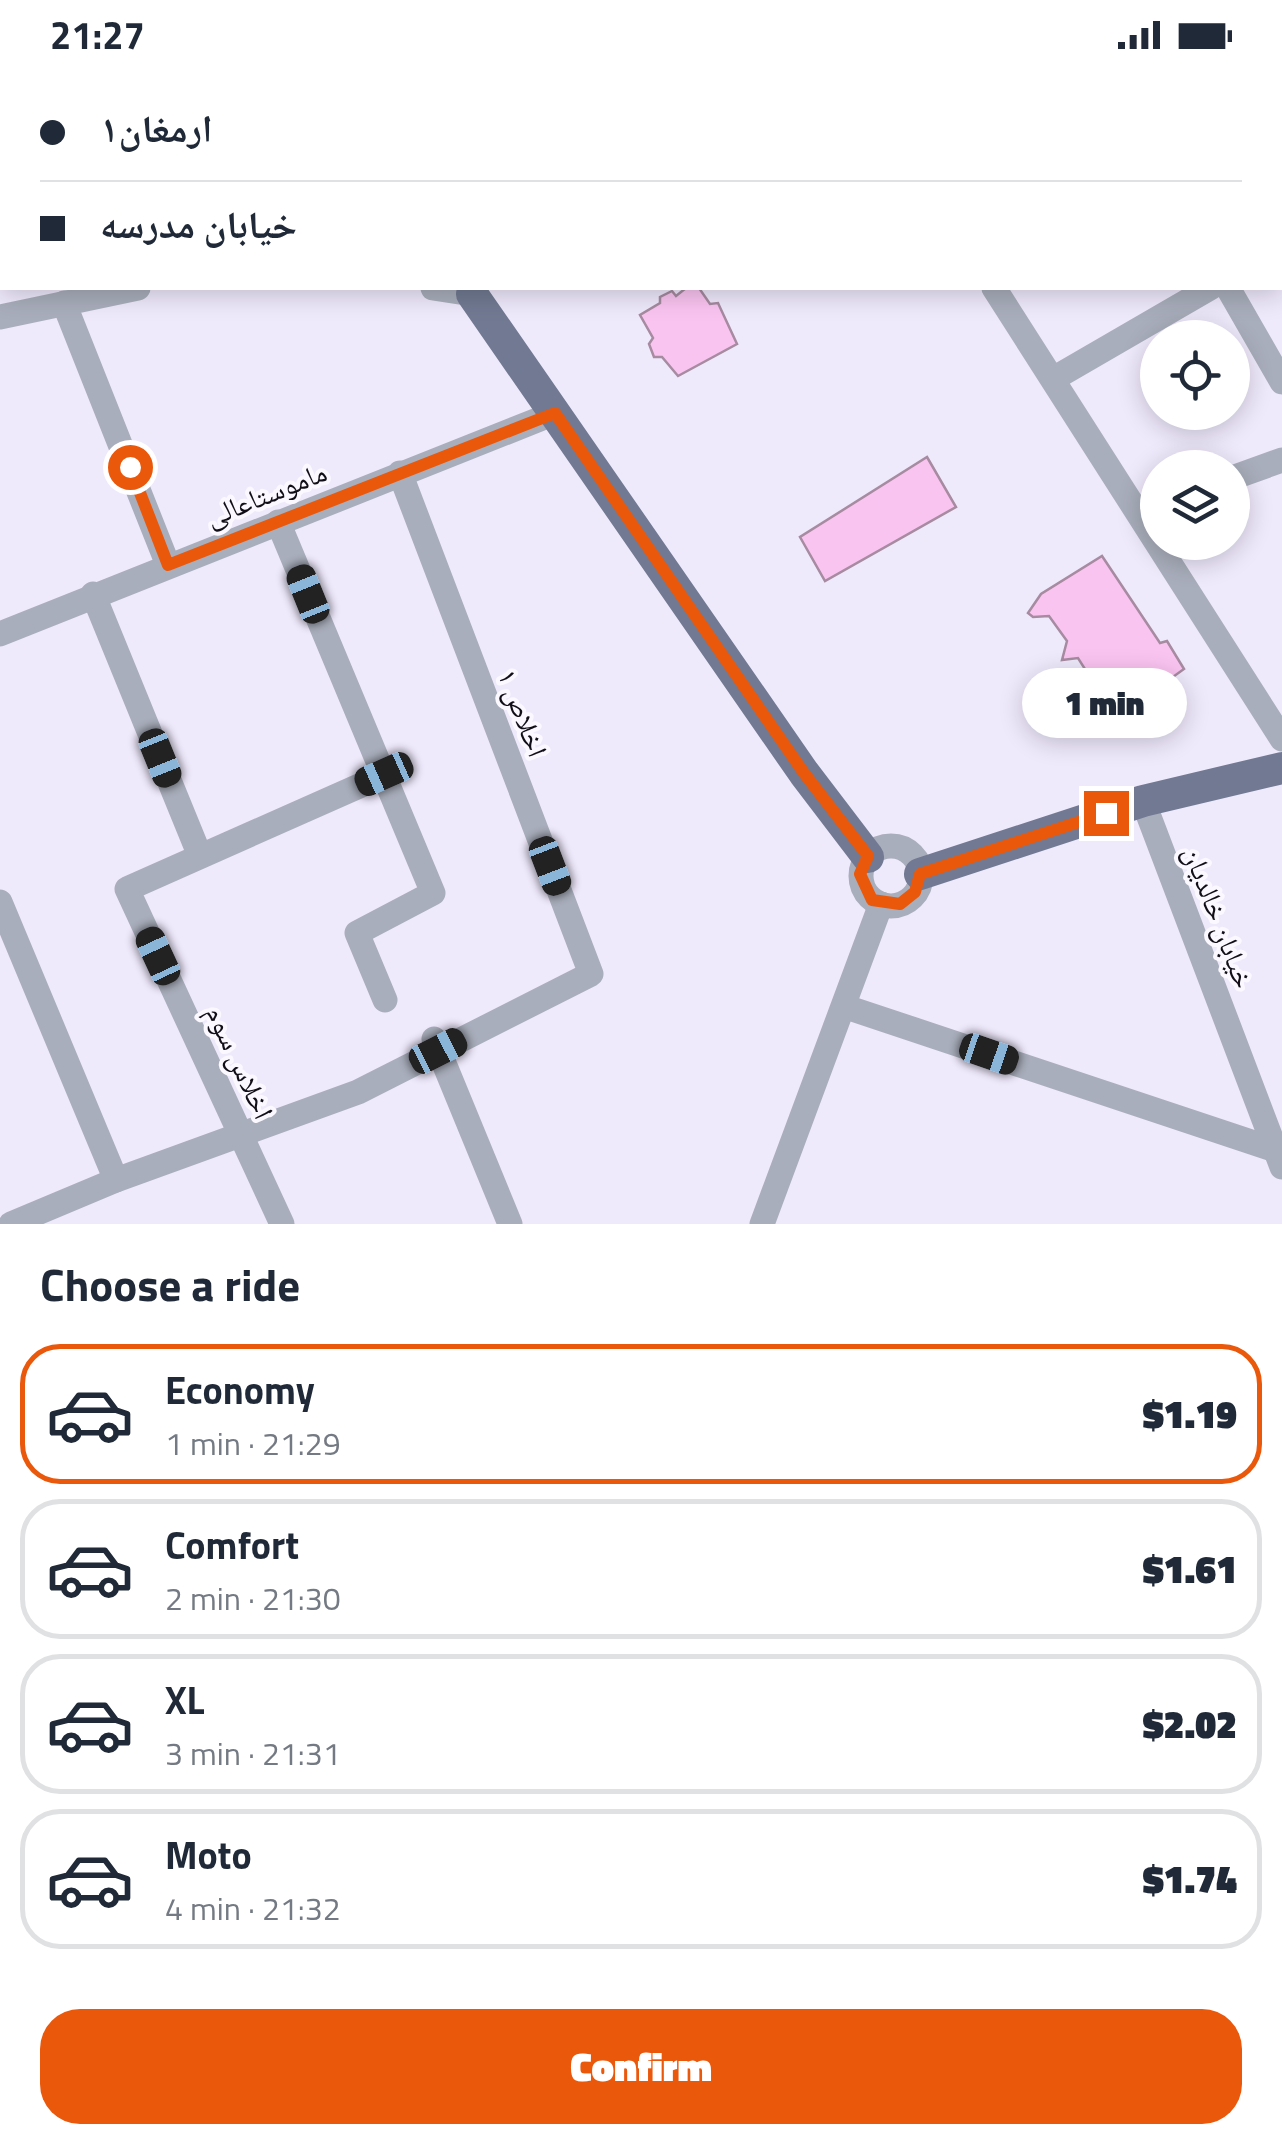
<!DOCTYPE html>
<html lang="en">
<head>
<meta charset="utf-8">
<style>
	body { margin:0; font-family:"Titillium Web","Noto Naskh Arabic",sans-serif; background:#f2f2f3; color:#1f2937; height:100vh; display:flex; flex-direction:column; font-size:38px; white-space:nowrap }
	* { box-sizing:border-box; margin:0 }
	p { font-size:32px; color:#747a83 }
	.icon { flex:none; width:55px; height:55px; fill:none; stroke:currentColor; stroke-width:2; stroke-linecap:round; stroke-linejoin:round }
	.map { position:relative; height:1154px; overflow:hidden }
	.panel { display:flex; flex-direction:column; background:#fff; flex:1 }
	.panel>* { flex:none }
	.hud { position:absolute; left:0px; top:0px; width:1282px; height:220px; box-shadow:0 5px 25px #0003; display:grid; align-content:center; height:220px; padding:0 40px; background:#fff }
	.controls { position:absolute; left:1140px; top:250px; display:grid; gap:20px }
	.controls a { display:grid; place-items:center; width:110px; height:110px; border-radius:50%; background:#fff; box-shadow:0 5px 25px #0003; font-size:50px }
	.end { position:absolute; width:45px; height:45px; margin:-22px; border:12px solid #ea580c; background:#fff; box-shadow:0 0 0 5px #fff }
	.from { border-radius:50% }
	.bubble { position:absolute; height:70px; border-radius:35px; background:#fff; box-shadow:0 5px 25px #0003; font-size:32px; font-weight:800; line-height:70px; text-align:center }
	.car { position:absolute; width:30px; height:60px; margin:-30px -15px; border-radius:12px; box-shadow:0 0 8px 2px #0007; background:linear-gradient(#222 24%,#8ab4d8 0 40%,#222 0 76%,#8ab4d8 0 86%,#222 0) }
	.hud b { display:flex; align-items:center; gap:35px; height:95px; font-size:38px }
	.hud b+b { border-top:2px solid #e0e1e3 }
	.hud i { width:25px; height:25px; background:#1f2937 }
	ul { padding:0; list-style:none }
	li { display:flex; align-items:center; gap:30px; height:140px; margin:0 20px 15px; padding:0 20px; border:5px solid #e0e1e3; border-radius:40px }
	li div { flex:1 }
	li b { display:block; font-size:38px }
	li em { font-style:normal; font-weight:800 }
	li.on { border-color:#ea580c }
	li>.icon { width:90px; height:90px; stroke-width:1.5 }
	h2 { padding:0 40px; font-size:45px; line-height:120px }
	.primary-button { display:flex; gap:20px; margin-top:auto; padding:20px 40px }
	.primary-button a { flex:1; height:115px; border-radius:40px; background:#ea580c; color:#fff; font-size:40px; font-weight:800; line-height:115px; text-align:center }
	.status { display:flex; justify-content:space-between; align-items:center; height:70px; padding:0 50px; background:#fff; direction:ltr }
	.status svg { height:28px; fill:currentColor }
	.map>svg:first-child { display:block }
	.building { fill:#fac4f1; stroke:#a68ba1; stroke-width:2.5 }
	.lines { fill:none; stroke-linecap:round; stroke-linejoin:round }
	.minor { stroke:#a9aebc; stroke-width:25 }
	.major { stroke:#717a92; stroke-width:32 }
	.route { stroke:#ea580c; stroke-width:12 }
	.labels { text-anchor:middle; stroke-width:8; stroke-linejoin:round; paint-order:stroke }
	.street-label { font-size:28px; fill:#120e18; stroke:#fbf9ff }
</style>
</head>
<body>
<div class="status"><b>21:27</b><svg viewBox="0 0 49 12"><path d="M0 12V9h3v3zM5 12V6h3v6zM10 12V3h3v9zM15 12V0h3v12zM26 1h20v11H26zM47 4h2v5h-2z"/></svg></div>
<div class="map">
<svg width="1282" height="1154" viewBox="0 0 1282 1154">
	<rect width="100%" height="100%" fill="#efe9fc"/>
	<!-- building -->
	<g class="building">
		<path d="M686 218H699L710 234 718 233 737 274 678 306 662 287H654L649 274 653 268 640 245 660 233V227L672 221 676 226Z"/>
		<path d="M927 387 956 437 825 511 800 467Z"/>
		<path d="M1102 486 1160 573 1167 571 1184 599 1116 648 1078 588 1062 590 1067 571 1049 546 1033 547 1028 543 1041 524Z"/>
	</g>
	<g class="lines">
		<!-- minor -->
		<g class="minor">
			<path d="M69 0 70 2"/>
			<path d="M346 0V2"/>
			<path d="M852 0 854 2"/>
			<path d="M1119 0 1120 2"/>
			<path d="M1248 0 1249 2"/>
			<path d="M265 2 267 0"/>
			<path d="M1062 2 1066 0"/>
			<path d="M0 92H2"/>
			<path d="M1280 137 1282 135"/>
			<path d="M433 218 472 224"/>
			<path d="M994 218 1282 669"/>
			<path d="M1228 218 1282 312"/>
			<path d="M64 233 168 495"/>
			<path d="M0 247 138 218"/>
			<path d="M1053 309 1210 218"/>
			<path d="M1232 408 1282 390"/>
			<path d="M278 452 433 823 357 863 385 930"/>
			<path d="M93 524 200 786"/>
			<path d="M0 564 555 343"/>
			<path d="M1143 731 1282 1097"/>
			<circle cx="891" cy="806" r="30"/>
			<path d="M0 832 116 1110"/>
			<path d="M846 937 1275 1080"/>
			<path d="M434 969 510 1154"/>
			<path d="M11 1154 116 1110 358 1022 591 904 400 403"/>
			<path d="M282 1154 127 819 384 705"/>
			<path d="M762 1154 881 834"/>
		</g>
		<!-- major -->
		<g class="major">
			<path d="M537 2 541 0"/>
			<path d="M632 2 636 0"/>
			<path d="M0 132 2 131"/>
			<path d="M0 202 2 201"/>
			<path d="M472 224 804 703 868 787"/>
			<path d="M920 804 1143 731 1282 698"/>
		</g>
	</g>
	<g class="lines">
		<!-- route -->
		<path class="route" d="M130 397 168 495 555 343 804 703 868 786 860 804 872 830 900 834 915 822 920 804 1106 743"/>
	</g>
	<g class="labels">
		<!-- street labels -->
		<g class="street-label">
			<text transform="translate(266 424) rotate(-22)" y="10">ماموستاعالی</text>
			<text transform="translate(523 643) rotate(69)" y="10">اخلاص ۱</text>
			<text transform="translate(1219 847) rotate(69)" y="10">خیابان خالدیان</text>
			<text transform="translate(240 992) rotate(65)" y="10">اخلاس سوم</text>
		</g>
	</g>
</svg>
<div class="controls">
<a><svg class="icon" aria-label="locate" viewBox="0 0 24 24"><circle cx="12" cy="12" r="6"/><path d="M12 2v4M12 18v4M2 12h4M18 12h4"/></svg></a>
<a><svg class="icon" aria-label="layers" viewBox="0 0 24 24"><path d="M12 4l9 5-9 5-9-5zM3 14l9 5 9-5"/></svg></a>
</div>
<i class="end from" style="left:130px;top:397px"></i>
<i class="end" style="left:1106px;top:743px"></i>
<div class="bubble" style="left:1022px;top:598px;width:165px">1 min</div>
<i class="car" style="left:308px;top:524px;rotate:338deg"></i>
<i class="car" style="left:160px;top:688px;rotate:158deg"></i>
<i class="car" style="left:384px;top:704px;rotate:246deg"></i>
<i class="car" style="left:550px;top:796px;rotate:159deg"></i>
<i class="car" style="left:158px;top:886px;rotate:335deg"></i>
<i class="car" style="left:438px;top:981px;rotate:63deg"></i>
<i class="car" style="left:989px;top:984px;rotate:109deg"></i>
<div class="hud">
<b><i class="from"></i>ارمغان۱</b>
<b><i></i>خیابان مدرسه</b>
</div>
</div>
<section class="panel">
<h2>Choose a ride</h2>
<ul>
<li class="on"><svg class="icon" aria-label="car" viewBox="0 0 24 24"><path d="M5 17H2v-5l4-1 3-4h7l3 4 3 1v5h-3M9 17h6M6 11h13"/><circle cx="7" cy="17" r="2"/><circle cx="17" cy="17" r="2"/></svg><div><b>Economy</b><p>1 min · 21:29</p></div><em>$1.19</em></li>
<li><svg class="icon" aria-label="car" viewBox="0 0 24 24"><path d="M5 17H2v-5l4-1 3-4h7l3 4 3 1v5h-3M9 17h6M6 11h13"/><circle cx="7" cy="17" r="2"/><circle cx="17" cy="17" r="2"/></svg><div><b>Comfort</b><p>2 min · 21:30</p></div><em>$1.61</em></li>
<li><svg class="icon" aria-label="car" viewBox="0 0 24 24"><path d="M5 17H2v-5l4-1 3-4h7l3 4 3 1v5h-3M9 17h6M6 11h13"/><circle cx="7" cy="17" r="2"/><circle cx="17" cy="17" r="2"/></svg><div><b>XL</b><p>3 min · 21:31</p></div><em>$2.02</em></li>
<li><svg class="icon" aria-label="car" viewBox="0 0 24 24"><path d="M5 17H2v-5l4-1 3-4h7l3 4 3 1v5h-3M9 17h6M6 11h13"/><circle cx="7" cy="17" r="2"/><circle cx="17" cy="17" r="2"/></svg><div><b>Moto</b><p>4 min · 21:32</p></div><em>$1.74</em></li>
</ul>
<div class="primary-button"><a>Confirm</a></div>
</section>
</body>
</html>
